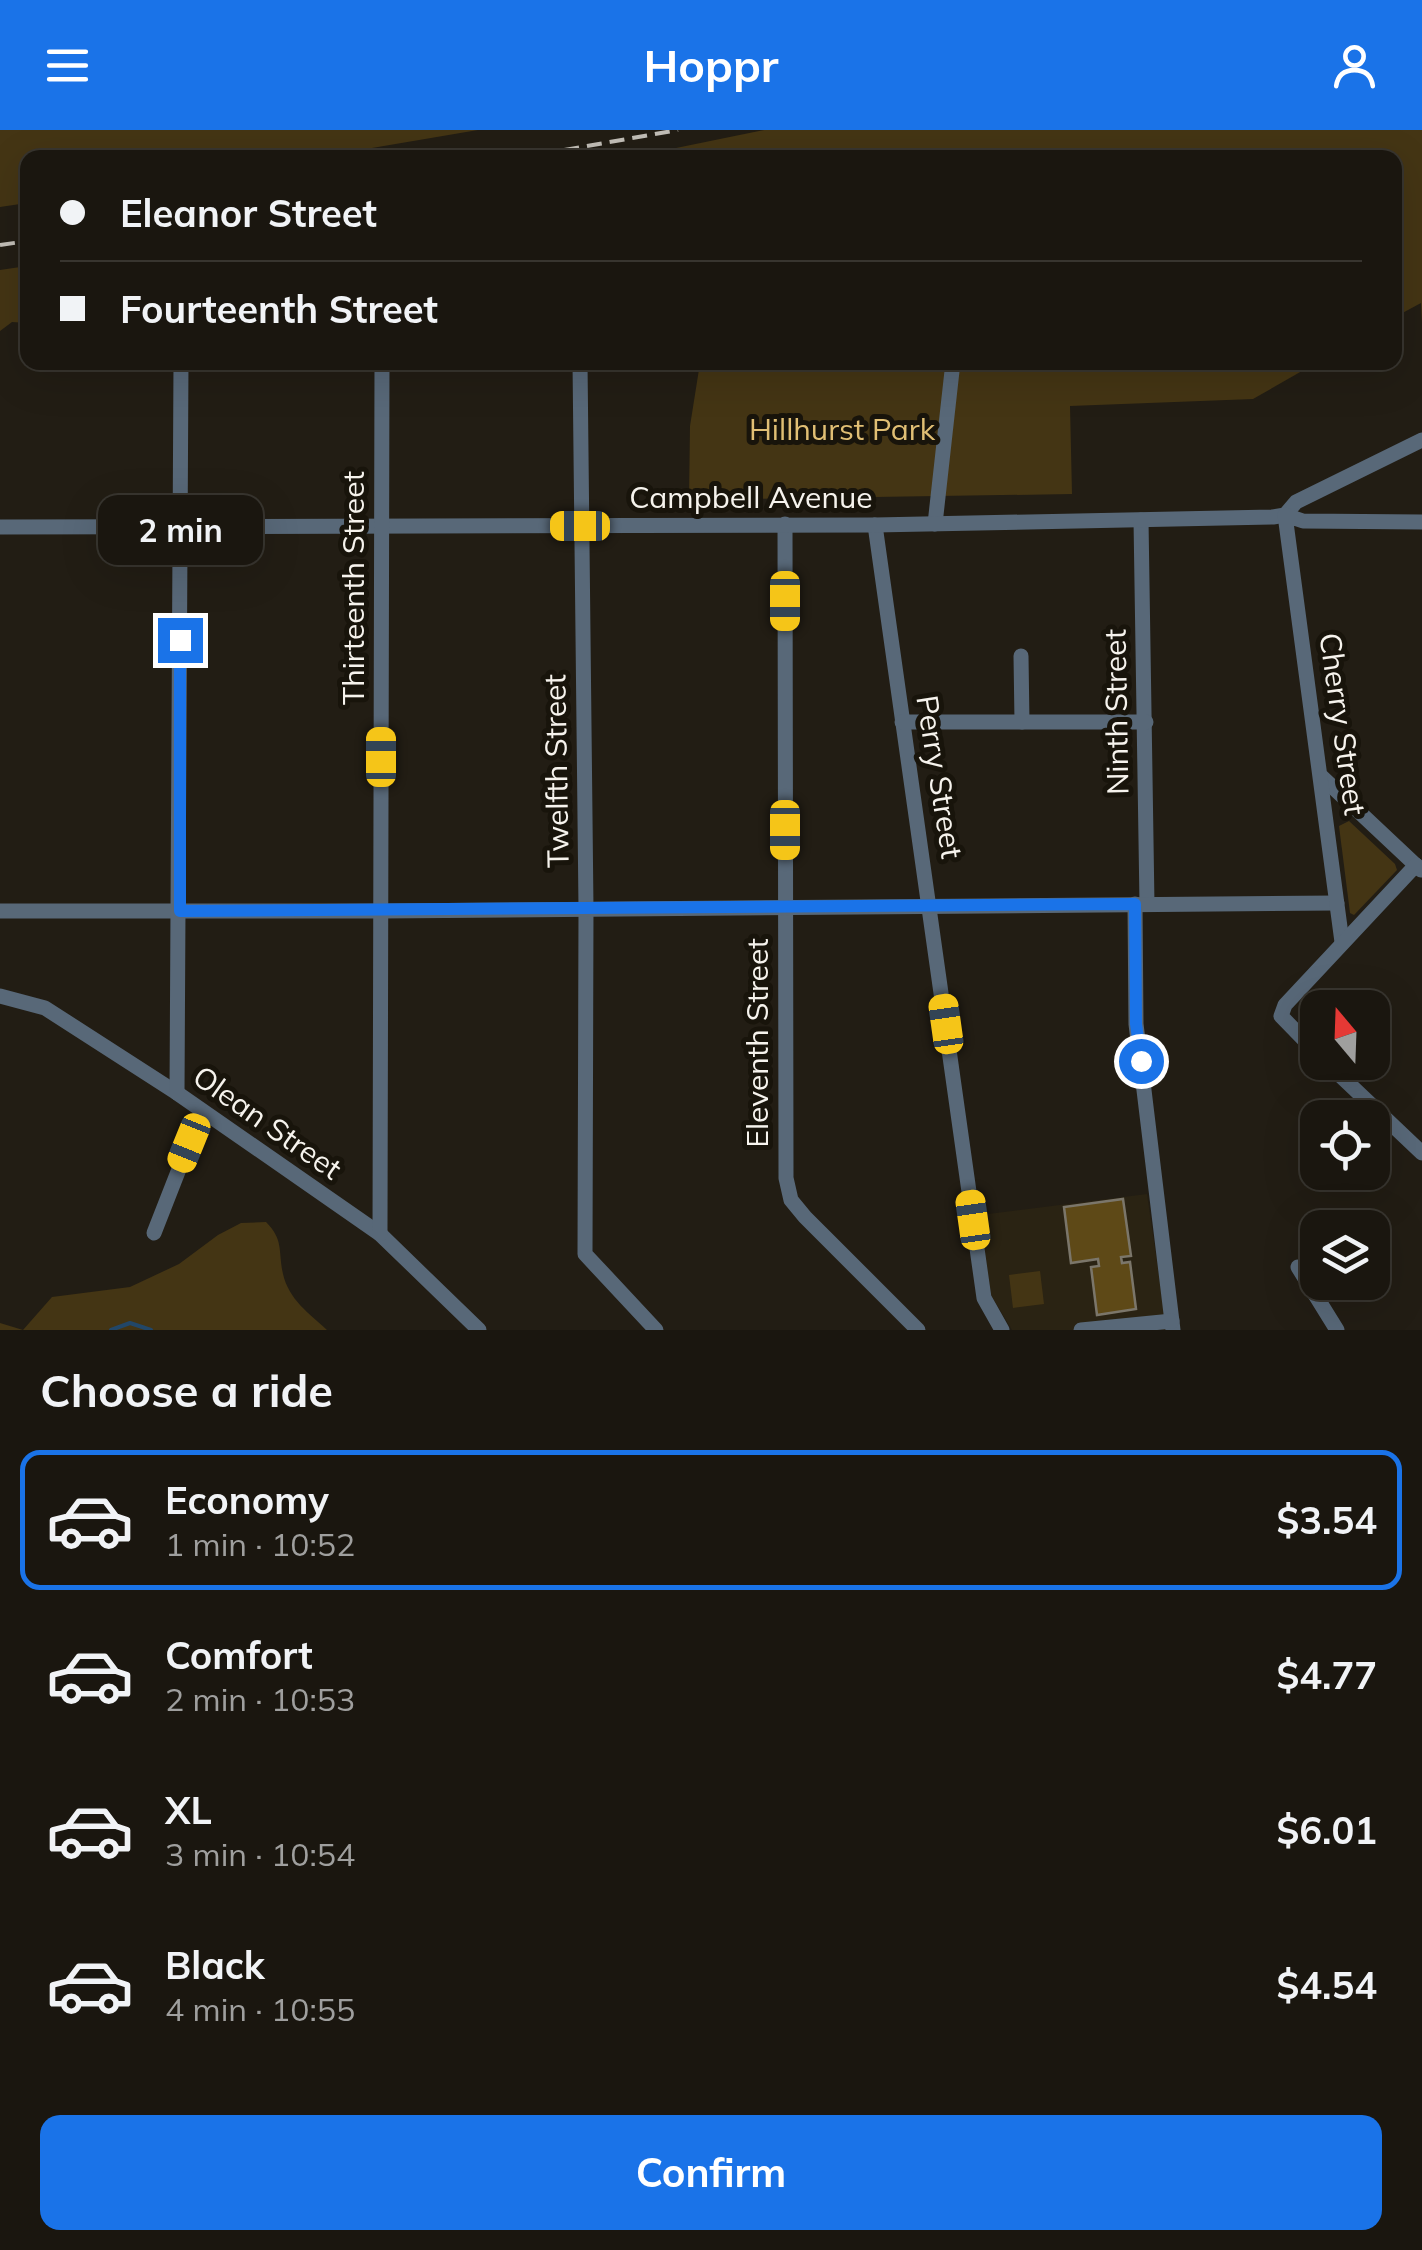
<!DOCTYPE html>
<html lang="en">
<head>
<meta charset="utf-8">
<style>
	body { margin:0; font-family:Mulish,sans-serif; background:#27231d; color:#f1f3f6; height:100vh; display:flex; flex-direction:column; font-size:38px; white-space:nowrap }
	* { box-sizing:border-box; margin:0 }
	p { font-size:32px; color:#9f9f9e }
	.icon { flex:none; width:55px; height:55px; fill:none; stroke:currentColor; stroke-width:2; stroke-linecap:round; stroke-linejoin:round }
	.map { position:relative; height:1200px; overflow:hidden }
	.details { display:flex; flex-direction:column; background:#1a160f; flex:1 }
	.details>* { flex:none }
	.hud { position:absolute; left:20px; top:20px; width:1382px; height:220px; border-radius:20px; box-shadow:0 10px 40px #0002,0 0 0 2px #38352f; display:grid; align-content:center; height:220px; padding:0 40px; background:#1a160f }
	.needle { width:65px; rotate:341deg }
	.buttons { position:absolute; left:1300px; top:860px; display:grid; gap:20px }
	.buttons a { display:grid; place-items:center; width:90px; height:90px; border-radius:20px; background:#1a160f; box-shadow:0 10px 40px #0002,0 0 0 2px #38352f; font-size:50px }
	.end { position:absolute; width:45px; height:45px; margin:-22px; border:12px solid #1a73e8; background:#fff; box-shadow:0 0 0 5px #fff }
	.from { border-radius:50% }
	.bubble { position:absolute; height:70px; border-radius:20px; background:#1a160f; box-shadow:0 10px 40px #0002,0 0 0 2px #38352f; font-size:32px; font-weight:700; line-height:70px; text-align:center }
	.car { position:absolute; width:30px; height:60px; margin:-30px -15px; border-radius:12px; box-shadow:0 0 8px 2px #0007; background:linear-gradient(#f5c518 24%,#345 0 40%,#f5c518 0 76%,#345 0 86%,#f5c518 0) }
	.hud b { display:flex; align-items:center; gap:35px; height:95px; font-size:38px }
	.hud b+b { border-top:2px solid #38352f }
	.hud i { width:25px; height:25px; background:#f1f3f6 }
	ul { padding:0; list-style:none }
	li { display:flex; align-items:center; gap:30px; height:140px; margin:0 20px 15px; padding:0 20px; border:5px solid transparent; border-radius:20px }
	li div { flex:1 }
	li b { display:block; font-size:38px }
	li em { font-style:normal; font-weight:700 }
	li.current { border-color:#1a73e8 }
	li>.icon { width:90px; height:90px; stroke-width:1.5 }
	h2 { padding:0 40px; font-size:45px; line-height:120px }
	.action { display:flex; gap:20px; margin-top:auto; padding:20px 40px }
	.action a { flex:1; height:115px; border-radius:20px; background:#1a73e8; color:#fff; font-size:40px; font-weight:700; line-height:115px; text-align:center }
	header { display:flex; justify-content:space-between; align-items:center; height:130px; padding:0 40px; background:#1a73e8; color:#fff; font-size:45px; font-weight:700 }
	.map>svg:first-child { display:block }
	.built { fill:#2a2313 }
	.green { fill:#443514 }
	.lines { fill:none; stroke-linecap:round; stroke-linejoin:round }
	.stream { stroke:#224768; stroke-width:4 }
	.building { fill:#5e4917; stroke:#7b766a; stroke-width:2.5 }
	.minor { stroke:#586878; stroke-width:15 }
	.rail { stroke:#c2beb7; stroke-width:4; stroke-dasharray:15 8; stroke-linecap:butt }
	.route { stroke:#1a73e8; stroke-width:12 }
	.labels { text-anchor:middle; stroke-width:10; stroke-linejoin:round; paint-order:stroke }
	.park-label { font-size:30px; fill:#e1bf74; stroke:#18140b }
	.street-label { font-size:30px; fill:#f6f3ed; stroke:#18140b }
</style>
</head>
<body>
<header><svg class="icon" aria-label="menu" viewBox="0 0 24 24"><path d="M4 6h16M4 12h16M4 18h16"/></svg>Hoppr<svg class="icon" aria-label="person" viewBox="0 0 24 24"><circle cx="12" cy="8" r="4"/><path d="M4 21q1-7 8-7t8 7"/></svg></header>
<div class="map">
<svg width="1422" height="1200" viewBox="0 0 1422 1200">
	<rect width="100%" height="100%" fill="#221d14"/>
	<!-- built -->
	<path class="built" d="M1147 1064 1167 1200H1012L991 1165 980 1085Z"/>
	<!-- green -->
	<g class="green">
		<path d="M0 0H478L319 27 28 28 27 73 0 77Z"/>
		<path d="M764 0H1422V193L1421 173 1395 187V28L632 27Z"/>
		<path d="M27 136V193L12 192 0 201V140Z"/>
		<path d="M700 233H1316L1253 269 1070 276 1072 364 689 370 690 296Z"/>
		<path d="M1349 691 1395 734 1397 740 1354 785 1350 783 1339 696Z"/>
		<path d="M266 1092C284 1110 278 1121 283 1144 289 1170 309 1183 327 1200H0V1193L23 1200 52 1167 130 1157 179 1134 218 1105 241 1093Z"/>
		<path d="M1040 1141 1044 1174 1013 1178 1009 1145Z"/>
	</g>
	<g class="lines">
		<!-- stream -->
		<path class="stream" d="M111 1200 130 1193 151 1200"/>
	</g>
	<!-- building -->
	<path class="building" d="M1123 1069 1131 1126 1121 1127 1122 1133 1130 1132 1136 1179 1097 1185 1091 1137 1099 1136 1098 1129 1071 1133 1064 1077Z"/>
	<g class="lines">
		<!-- minor -->
		<g class="minor">
			<path d="M580 232 586 778 585 1124 656 1200"/>
			<path d="M1141 390 1147 774"/>
			<path d="M785 394 786 1048 791 1070 805 1087 918 1200"/>
			<path d="M935 394 953 232"/>
			<path d="M875 395 984 1168 1002 1200"/>
			<path d="M0 397 875 395 1273 387 1285 385 1296 372 1422 310"/>
			<path d="M1021 526 1022 592"/>
			<path d="M902 592H1146"/>
			<path d="M1322 647 1421 740"/>
			<path d="M1135 774 1136 894 1173 1200"/>
			<path d="M0 781H381L1337 773"/>
			<path d="M1342 812 1285 385 1303 391 1422 392"/>
			<path d="M0 866 45 878 177 963 380 1104 479 1200"/>
			<path d="M1318 924 1281 886 1285 875 1416 735"/>
			<path d="M1326 932 1422 1023"/>
			<path d="M177 963 181 232"/>
			<path d="M154 1103 201 983"/>
			<path d="M380 1104 382 232"/>
			<path d="M1298 1137 1337 1200"/>
			<path d="M1081 1200 1172 1191"/>
		</g>
		<!-- rail -->
		<g class="rail">
			<path d="M519 28 678 0"/>
			<path d="M0 115 28 111"/>
		</g>
	</g>
	<g class="lines">
		<!-- route -->
		<path class="route" d="M180 510V781L1135 774 1136 894 1141 931"/>
	</g>
	<g class="labels">
		<!-- park labels -->
		<g class="park-label">
			<text x="842" y="310">Hillhurst Park</text>
		</g>
		<!-- street labels -->
		<g class="street-label">
			<text x="751" y="378">Campbell Avenue</text>
			<text transform="translate(354 458) rotate(-90)" y="10">Thirteenth Street</text>
			<text transform="translate(1117 582) rotate(-91)" y="10">Ninth Street</text>
			<text transform="translate(1342 594) rotate(82)" y="10">Cherry Street</text>
			<text transform="translate(557 641) rotate(-91)" y="10">Twelfth Street</text>
			<text transform="translate(939 647) rotate(81)" y="10">Perry Street</text>
			<text transform="translate(758 913) rotate(-90)" y="10">Eleventh Street</text>
			<text transform="translate(267 993) rotate(35)" y="10">Olean Street</text>
		</g>
	</g>
</svg>
<div class="buttons">
<a><svg class="needle" viewBox="-14 -14 28 28"><path d="M0-13l5 13h-10z" fill="#e53935"/><path d="M0 13l5-13h-10z" fill="#9f9f9e"/></svg></a>
<a><svg class="icon" aria-label="locate" viewBox="0 0 24 24"><circle cx="12" cy="12" r="6"/><path d="M12 2v4M12 18v4M2 12h4M18 12h4"/></svg></a>
<a><svg class="icon" aria-label="layers" viewBox="0 0 24 24"><path d="M12 4l9 5-9 5-9-5zM3 14l9 5 9-5"/></svg></a>
</div>
<i class="end from" style="left:1141px;top:931px"></i>
<i class="end" style="left:180px;top:510px"></i>
<div class="bubble" style="left:98px;top:365px;width:165px">2 min</div>
<i class="car" style="left:580px;top:396px;rotate:270deg"></i>
<i class="car" style="left:785px;top:471px;rotate:180deg"></i>
<i class="car" style="left:381px;top:627px;rotate:0deg"></i>
<i class="car" style="left:785px;top:700px;rotate:180deg"></i>
<i class="car" style="left:946px;top:894px;rotate:352deg"></i>
<i class="car" style="left:189px;top:1013px;rotate:202deg"></i>
<i class="car" style="left:973px;top:1090px;rotate:352deg"></i>
<div class="hud">
<b><i class="from"></i>Eleanor Street</b>
<b><i></i>Fourteenth Street</b>
</div>
</div>
<section class="details">
<h2>Choose a ride</h2>
<ul>
<li class="current"><svg class="icon" aria-label="car" viewBox="0 0 24 24"><path d="M5 17H2v-5l4-1 3-4h7l3 4 3 1v5h-3M9 17h6M6 11h13"/><circle cx="7" cy="17" r="2"/><circle cx="17" cy="17" r="2"/></svg><div><b>Economy</b><p>1 min · 10:52</p></div><em>$3.54</em></li>
<li><svg class="icon" aria-label="car" viewBox="0 0 24 24"><path d="M5 17H2v-5l4-1 3-4h7l3 4 3 1v5h-3M9 17h6M6 11h13"/><circle cx="7" cy="17" r="2"/><circle cx="17" cy="17" r="2"/></svg><div><b>Comfort</b><p>2 min · 10:53</p></div><em>$4.77</em></li>
<li><svg class="icon" aria-label="car" viewBox="0 0 24 24"><path d="M5 17H2v-5l4-1 3-4h7l3 4 3 1v5h-3M9 17h6M6 11h13"/><circle cx="7" cy="17" r="2"/><circle cx="17" cy="17" r="2"/></svg><div><b>XL</b><p>3 min · 10:54</p></div><em>$6.01</em></li>
<li><svg class="icon" aria-label="car" viewBox="0 0 24 24"><path d="M5 17H2v-5l4-1 3-4h7l3 4 3 1v5h-3M9 17h6M6 11h13"/><circle cx="7" cy="17" r="2"/><circle cx="17" cy="17" r="2"/></svg><div><b>Black</b><p>4 min · 10:55</p></div><em>$4.54</em></li>
</ul>
<div class="action"><a>Confirm</a></div>
</section>
</body>
</html>
